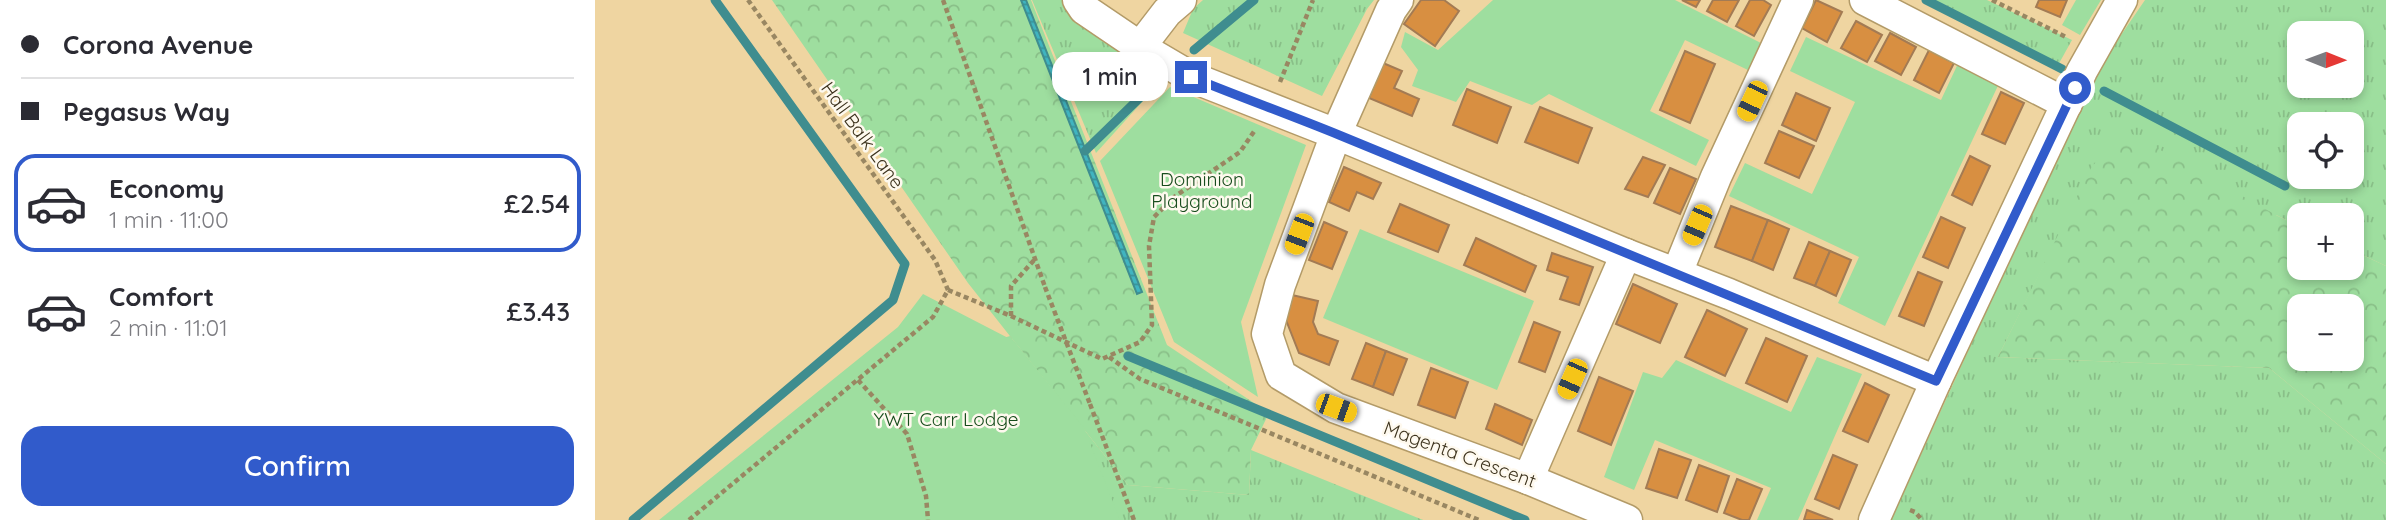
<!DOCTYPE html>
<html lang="en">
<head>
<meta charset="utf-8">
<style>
	body { margin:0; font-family:Quicksand,sans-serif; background:#f2f2f3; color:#2b2b33; height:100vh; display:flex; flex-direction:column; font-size:26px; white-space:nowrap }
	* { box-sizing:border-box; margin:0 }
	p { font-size:23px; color:#7c7c81 }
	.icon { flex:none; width:38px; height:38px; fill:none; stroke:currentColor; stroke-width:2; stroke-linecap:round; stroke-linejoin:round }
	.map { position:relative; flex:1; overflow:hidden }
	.drawer { display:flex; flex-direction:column; background:#fff; width:595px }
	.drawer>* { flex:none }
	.banner { display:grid; align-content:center; height:154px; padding:0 21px; background:#fff }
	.needle { width:46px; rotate:91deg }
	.buttons { position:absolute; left:1692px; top:21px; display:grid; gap:14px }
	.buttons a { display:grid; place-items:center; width:77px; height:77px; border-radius:14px; background:#fff; box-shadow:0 4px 10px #0003; font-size:35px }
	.end { position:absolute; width:32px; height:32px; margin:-16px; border:9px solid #315bcb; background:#fff; box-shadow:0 0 0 4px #fff }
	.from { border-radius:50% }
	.bubble { position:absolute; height:49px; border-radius:21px; background:#fff; box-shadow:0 4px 10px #0003; font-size:23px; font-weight:600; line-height:49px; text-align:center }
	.car { position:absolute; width:21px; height:42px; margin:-21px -10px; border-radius:9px; box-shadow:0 0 5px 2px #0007; background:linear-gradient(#f5c518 24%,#345 0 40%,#f5c518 0 76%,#345 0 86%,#f5c518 0) }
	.banner b { display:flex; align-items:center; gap:24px; height:66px; font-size:26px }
	.banner b+b { border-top:2px solid #e1e1e2 }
	.banner i { width:18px; height:18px; background:#2b2b33 }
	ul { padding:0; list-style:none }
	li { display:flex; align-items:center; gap:21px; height:98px; margin:0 14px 10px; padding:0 7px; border:4px solid transparent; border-radius:21px }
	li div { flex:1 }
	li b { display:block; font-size:26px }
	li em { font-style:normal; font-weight:600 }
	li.current { border-color:#315bcb }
	li>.icon { width:63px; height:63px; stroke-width:1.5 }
	.button { display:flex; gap:14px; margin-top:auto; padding:14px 21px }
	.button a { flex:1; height:80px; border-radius:21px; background:#315bcb; color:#fff; font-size:28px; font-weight:600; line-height:80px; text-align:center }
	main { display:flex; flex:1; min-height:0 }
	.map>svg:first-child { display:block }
	.grass { fill:url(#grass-tufts); fill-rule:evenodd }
	.forest { fill:url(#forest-crowns); fill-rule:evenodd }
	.green { fill:#9ede9f }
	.water { fill:url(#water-rules); stroke:#3f8d8f; stroke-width:2 }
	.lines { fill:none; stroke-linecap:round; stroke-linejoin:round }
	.stream { stroke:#3f8d8f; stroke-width:9 }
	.building { fill:#d88f41; stroke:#a37b54; stroke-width:2 }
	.street-casing { stroke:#b39b68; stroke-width:33 }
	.path { stroke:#998762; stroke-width:4.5; stroke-dasharray:5 3.5; stroke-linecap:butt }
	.street { stroke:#fff; stroke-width:30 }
	.path-bridge { stroke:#998762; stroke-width:4.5; stroke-dasharray:5 3.5; stroke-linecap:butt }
	.route { stroke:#315bcb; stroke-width:9 }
	.labels { text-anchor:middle; stroke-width:5; stroke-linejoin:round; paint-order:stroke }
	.street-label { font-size:19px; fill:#3d331e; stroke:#fef9ee }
	.park-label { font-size:19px; fill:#184d1d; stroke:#fef9ee }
</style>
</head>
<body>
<main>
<section class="drawer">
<div class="banner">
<b><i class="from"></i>Corona Avenue</b>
<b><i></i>Pegasus Way</b>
</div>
<ul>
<li class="current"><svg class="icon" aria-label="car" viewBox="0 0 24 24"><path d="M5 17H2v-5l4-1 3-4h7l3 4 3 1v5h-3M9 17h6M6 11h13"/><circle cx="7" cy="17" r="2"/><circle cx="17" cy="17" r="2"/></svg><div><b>Economy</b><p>1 min · 11:00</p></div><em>£2.54</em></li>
<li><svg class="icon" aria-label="car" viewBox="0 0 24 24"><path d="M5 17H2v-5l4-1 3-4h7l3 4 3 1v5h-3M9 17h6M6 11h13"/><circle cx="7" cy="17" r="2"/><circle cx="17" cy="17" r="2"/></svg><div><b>Comfort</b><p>2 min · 11:01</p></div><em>£3.43</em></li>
</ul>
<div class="button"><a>Confirm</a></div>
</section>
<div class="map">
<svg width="1791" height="520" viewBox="0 0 1791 520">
	<defs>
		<pattern id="grass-tufts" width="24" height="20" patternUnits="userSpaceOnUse" patternTransform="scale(1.75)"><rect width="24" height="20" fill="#9ede9f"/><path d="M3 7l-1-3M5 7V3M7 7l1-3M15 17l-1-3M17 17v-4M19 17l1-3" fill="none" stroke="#89bf88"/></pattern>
		<pattern id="forest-crowns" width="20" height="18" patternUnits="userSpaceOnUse" patternTransform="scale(1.75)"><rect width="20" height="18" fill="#9ede9f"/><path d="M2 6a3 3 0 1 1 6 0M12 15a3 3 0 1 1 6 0" fill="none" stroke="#89bf88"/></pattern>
		<pattern id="water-rules" width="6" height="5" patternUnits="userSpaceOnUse" patternTransform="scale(1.75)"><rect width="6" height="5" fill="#40b4c0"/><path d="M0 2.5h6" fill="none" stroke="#37939b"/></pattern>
	</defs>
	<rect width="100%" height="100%" fill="#efd5a1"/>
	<!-- grass -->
	<g class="grass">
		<path d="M437 0H478L576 70 501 153Z"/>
		<path d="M608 0H779L772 9 727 96 588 33 598 9Z"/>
		<path d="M1329 0H1392L1477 40 1462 67Z"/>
		<path d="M1550 0H1791V266L1757 250V215H1704V226L1681 215 1450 263 1403 357 1674 368 1791 464V520H1296L1500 73ZM1704 33H1757V86H1704ZM1704 124H1757V177H1704Z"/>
		<path d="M415 336 533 485 654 495 656 450 828 520H125L341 358Z"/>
	</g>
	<!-- forest -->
	<g class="forest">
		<path d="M177 0H436L572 345 674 413 656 450 654 495 533 485 373 283Z"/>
		<path d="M1528 129 1681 215 1704 226V268H1757V250L1791 266V464L1674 368 1403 357 1496 168ZM1704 306H1757V359H1704Z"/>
	</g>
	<!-- green -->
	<g class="green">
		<path d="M898 0H1080L1166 43 1153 70 1090 40 1055 111 1114 140 1101 166 954 94 937 105 875 81 861 102 817 86 823 70 806 47 810 32 843 50Z"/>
		<path d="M1481 0H1506L1485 35 1467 25Z"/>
		<path d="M1211 37 1346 100 1367 55 1408 75 1290 326 1243 303 1264 257 1134 196 1150 163 1217 194 1260 102 1195 71Z"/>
		<path d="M575 87 711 145 646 322 663 397 579 342 505 161Z"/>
		<path d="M765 229 939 301 902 390 728 318Z"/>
		<path d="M328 294 419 341 489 428 525 520H64L303 327Z"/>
		<path d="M1222 357 1267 374 1203 520H1162L1176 488 1060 440 1039 490 1009 477 1048 372 1067 378 1081 360 1196 412Z"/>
	</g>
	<!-- water -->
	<path class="water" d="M426 0H431L547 292 542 294Z"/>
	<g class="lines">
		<!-- stream -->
		<g class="stream">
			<path d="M1331 0 1467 69"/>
			<path d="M599 50 659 0"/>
			<path d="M1509 91 1690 186"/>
			<path d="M490 151 560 83"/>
			<path d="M533 356 930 520"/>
			<path d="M38 520 298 300 310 264 120 0"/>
		</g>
	</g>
	<!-- building -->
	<g class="building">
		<path d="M826 0H849L864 11 840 46 809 24Z"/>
		<path d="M1087 0H1105L1101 7Z"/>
		<path d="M1118 0H1144L1132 22 1112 11Z"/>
		<path d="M1155 0H1168L1176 5 1159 36 1141 26Z"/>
		<path d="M1221 0 1247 12 1232 42 1207 28Z"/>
		<path d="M1444 0H1472L1465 17 1441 7Z"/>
		<path d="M1261 21 1287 35 1272 62 1246 48Z"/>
		<path d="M1295 33 1321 47 1306 75 1280 61Z"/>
		<path d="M1334 50 1359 63 1344 93 1319 80Z"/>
		<path d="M1090 51 1120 64 1095 123 1065 110Z"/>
		<path d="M788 63 807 71 799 88 824 99 817 116 774 98Z"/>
		<path d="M872 89 916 107 902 143 858 125Z"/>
		<path d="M1406 92 1429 103 1410 144 1387 134Z"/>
		<path d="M1201 93 1235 108 1221 141 1187 125Z"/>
		<path d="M945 107 997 128 983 163 930 142Z"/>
		<path d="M1184 131 1219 146 1204 178 1170 163Z"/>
		<path d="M1375 156 1395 166 1377 205 1357 195Z"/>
		<path d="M1048 157 1070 165 1053 197 1030 189Z"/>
		<path d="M749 167 786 183 778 199 762 192 754 211 734 202Z"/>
		<path d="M1075 168 1101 179 1085 214 1059 203Z"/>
		<path d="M805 204 854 225 843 252 793 232Z"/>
		<path d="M1136 206 1173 220 1157 261 1120 247Z"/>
		<path d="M1346 217 1370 228 1353 268 1328 257Z"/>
		<path d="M1173 220 1194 229 1178 270 1157 261Z"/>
		<path d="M729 222 752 232 737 269 714 260Z"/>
		<path d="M881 238 941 266 930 292 869 265Z"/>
		<path d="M1214 242 1235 251 1220 286 1199 278Z"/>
		<path d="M1235 251 1256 260 1241 296 1220 286Z"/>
		<path d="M957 253 998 267 984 305 965 299 973 277 952 270Z"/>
		<path d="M1323 272 1347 282 1329 326 1304 316Z"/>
		<path d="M1038 284 1082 304 1065 343 1021 324Z"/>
		<path d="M697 295 723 301 718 322 723 334 743 341 734 365 704 353 691 320Z"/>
		<path d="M1112 310 1152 329 1130 376 1090 357Z"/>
		<path d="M939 322 965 332 950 372 924 362Z"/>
		<path d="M1171 338 1212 356 1192 402 1151 383Z"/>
		<path d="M771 343 791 351 778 387 757 379Z"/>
		<path d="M791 351 812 359 798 395 778 387Z"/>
		<path d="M836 368 873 382 860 418 823 405Z"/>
		<path d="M1004 377 1038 391 1016 445 983 431Z"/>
		<path d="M1270 383 1294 395 1273 442 1248 431Z"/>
		<path d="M900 404 937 420 927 445 891 429Z"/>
		<path d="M1064 449 1096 460 1082 498 1051 488Z"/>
		<path d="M1238 455 1262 465 1244 509 1220 499Z"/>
		<path d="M1104 465 1134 476 1122 512 1091 500Z"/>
		<path d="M1142 479 1167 489 1154 520H1147L1129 513Z"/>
		<path d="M1212 510 1238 520H1209Z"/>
	</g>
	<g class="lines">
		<!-- street casing -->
		<g class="street-casing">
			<g id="street">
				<path d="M483 0 489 9 545 47 596 77 741 134 1031 254 1134 294 1341 381"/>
				<path d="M803 0 796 10 741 134 685 285 672 334 686 375 741 408 933 479 1032 520"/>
				<path d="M1270 0 1472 104"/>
				<path d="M545 47 572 12 586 0"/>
				<path d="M1082 273 1121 177 1203 0"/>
				<path d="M933 479 1031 254"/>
				<path d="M1279 520 1341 381 1487 71 1527 0"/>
			</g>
		</g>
		<!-- path -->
		<g class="path">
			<path d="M153 0 340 260 353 290"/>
			<path d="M348 0 450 287"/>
			<path d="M1397 0 1473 38"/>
			<path d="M685 82 718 0"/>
			<path d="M353 290 416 316 507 359 545 342 557 325 554 246 559 217 579 197 645 152 660 130"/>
			<path d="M416 316V286L440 259"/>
			<path d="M514 357 545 379 884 520"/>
			<path d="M263 380 312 434 331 496 333 520"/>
			<path d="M495 404 539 520"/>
			<path d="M1315 510 1320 512 1327 520"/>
			<path d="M94 520 338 317 353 290"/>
		</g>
		<!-- street -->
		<use href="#street" class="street"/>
		<!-- path-bridge -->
		<path class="path-bridge" d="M450 287 495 404"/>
	</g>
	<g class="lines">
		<!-- route -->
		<path class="route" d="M596 77C645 97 695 115 744 135 943 217 1142 298 1341 381L1480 88"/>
	</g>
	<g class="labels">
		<!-- street labels -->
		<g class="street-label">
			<text transform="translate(268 135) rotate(54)" y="7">Hall Balk Lane</text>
			<text transform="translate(865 454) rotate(20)" y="7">Magenta Crescent</text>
		</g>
		<!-- park labels -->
		<g class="park-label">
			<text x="607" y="186">Dominion<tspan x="607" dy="22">Playground</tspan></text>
			<text x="351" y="426">YWT Carr Lodge</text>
		</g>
	</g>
</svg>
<div class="buttons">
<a><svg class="needle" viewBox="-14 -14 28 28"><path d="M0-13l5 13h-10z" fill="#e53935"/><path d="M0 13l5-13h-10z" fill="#7c7c81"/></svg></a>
<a><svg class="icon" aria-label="locate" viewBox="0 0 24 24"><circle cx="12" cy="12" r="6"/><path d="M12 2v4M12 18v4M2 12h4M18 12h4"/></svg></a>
<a>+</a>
<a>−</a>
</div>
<i class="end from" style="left:1480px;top:88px"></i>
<i class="end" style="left:596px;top:77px"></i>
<div class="bubble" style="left:457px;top:52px;width:116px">1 min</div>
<i class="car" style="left:1157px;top:101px;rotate:205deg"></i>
<i class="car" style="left:1102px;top:225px;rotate:203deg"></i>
<i class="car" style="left:704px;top:234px;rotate:201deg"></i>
<i class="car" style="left:977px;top:379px;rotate:204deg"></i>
<i class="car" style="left:741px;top:408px;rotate:110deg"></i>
</div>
</main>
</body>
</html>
